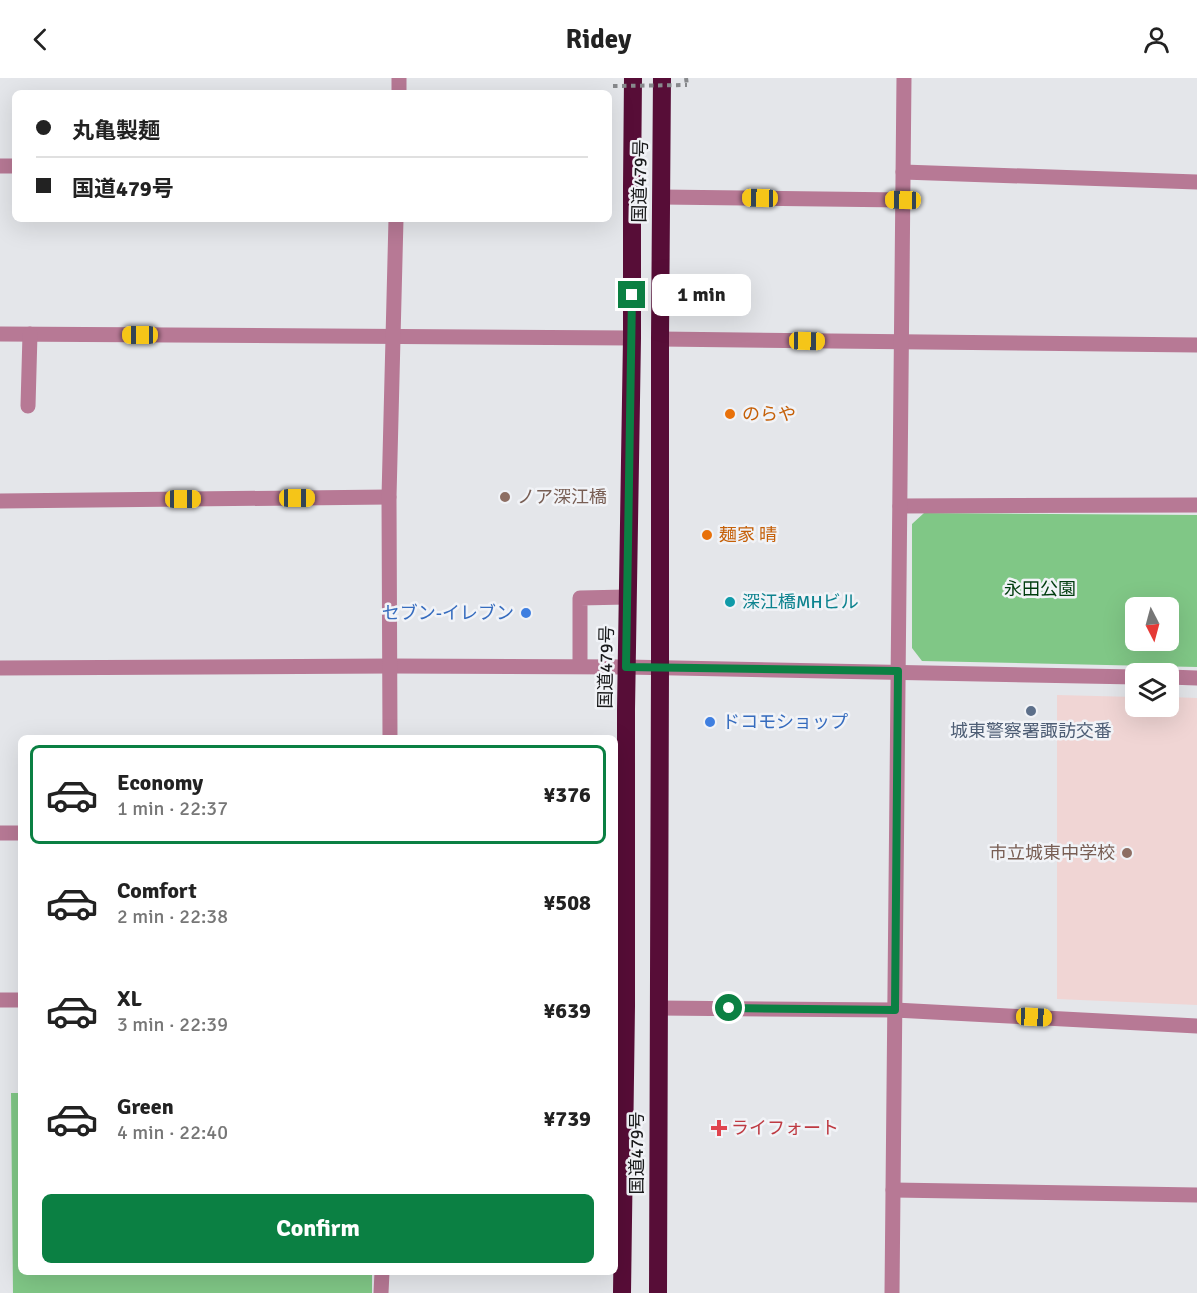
<!DOCTYPE html>
<html lang="en">
<head>
<meta charset="utf-8">
<style>
	body { margin:0; font-family:Signika,"Noto Sans JP",sans-serif; background:#f2f2f2; color:#222; height:100vh; display:flex; flex-direction:column; font-size:22px; white-space:nowrap }
	* { box-sizing:border-box; margin:0 }
	p { font-size:20px; color:#767676 }
	.icon { flex:none; width:33px; height:33px; fill:none; stroke:currentColor; stroke-width:2; stroke-linecap:round; stroke-linejoin:round }
	.map { position:relative; flex:1; overflow:hidden }
	.sheet { position:absolute; left:18px; top:657px; width:600px; height:540px; display:flex; flex-direction:column; background:#fff; border-radius:9px; box-shadow:0 6px 24px #0002 }
	.sheet>* { flex:none }
	.top-card { position:absolute; left:12px; top:12px; width:600px; height:132px; border-radius:9px; box-shadow:0 6px 24px #0002; display:grid; align-content:center; height:132px; padding:0 24px; background:#fff }
	.needle { width:39px; rotate:174deg }
	.fabs { position:absolute; left:1125px; top:519px; display:grid; gap:12px }
	.fabs a { display:grid; place-items:center; width:54px; height:54px; border-radius:9px; background:#fff; box-shadow:0 6px 24px #0002; font-size:30px }
	.end { position:absolute; width:27px; height:27px; margin:-14px; border:8px solid #0b8043; background:#fff; box-shadow:0 0 0 3px #fff }
	.from { border-radius:50% }
	.bubble { position:absolute; height:42px; border-radius:9px; background:#fff; box-shadow:0 6px 24px #0002; font-size:20px; font-weight:700; line-height:42px; text-align:center }
	.car { position:absolute; width:18px; height:36px; margin:-18px -9px; border-radius:8px; box-shadow:0 0 4px 2px #0007; background:linear-gradient(#f5c518 24%,#345 0 40%,#f5c518 0 76%,#345 0 86%,#f5c518 0) }
	.top-card b { display:flex; align-items:center; gap:21px; height:57px; font-size:22px }
	.top-card b+b { border-top:2px solid #e0e0e0 }
	.top-card i { width:15px; height:15px; background:#222 }
	ul { padding:10px 0 0; list-style:none }
	li { display:flex; align-items:center; gap:18px; height:99px; margin:0 12px 9px; padding:0 12px; border:3px solid transparent; border-radius:9px }
	li div { flex:1 }
	li b { display:block; font-size:22px }
	li em { font-style:normal; font-weight:700 }
	li.selected { border-color:#0b8043 }
	li>.icon { width:54px; height:54px; stroke-width:1.5 }
	.cta { display:flex; gap:12px; margin-top:auto; padding:12px 24px }
	.cta a { flex:1; height:69px; border-radius:9px; background:#0b8043; color:#fff; font-size:24px; font-weight:700; line-height:69px; text-align:center }
	header { display:flex; justify-content:space-between; align-items:center; height:78px; padding:0 24px; background:#fff; font-size:27px; font-weight:700 }
	.map>svg:first-child { display:block }
	.education { fill:#f0d5d4 }
	.green { fill:#80c786; fill-rule:evenodd }
	.lines { fill:none; stroke-linecap:round; stroke-linejoin:round }
	.path { stroke:#87898c; stroke-width:4; stroke-dasharray:4.5 4.5; stroke-linecap:butt }
	.minor { stroke:#b77995; stroke-width:15 }
	.highway { stroke:#570d37; stroke-width:18 }
	.path-bridge { stroke:#87898c; stroke-width:4; stroke-dasharray:4.5 4.5; stroke-linecap:butt }
	.route { stroke:#0b8043; stroke-width:8 }
	.food-dot { fill:#e8710a; stroke:#f1f3f7; stroke-width:2 }
	.education-dot { fill:#8d6e63; stroke:#f1f3f7; stroke-width:2 }
	.culture-dot { fill:#0f9aa8; stroke:#f1f3f7; stroke-width:2 }
	.shop-dot { fill:#3f7fe0; stroke:#f1f3f7; stroke-width:2 }
	.service-dot { fill:#5c6f8a; stroke:#f1f3f7; stroke-width:2 }
	.health-dot { fill:#e0444e; stroke:#f1f3f7; stroke-width:2 }
	.labels { text-anchor:middle; stroke-width:5; stroke-linejoin:round; paint-order:stroke }
	.street-label { font-size:18px; fill:#191a1b; stroke:#f1f3f7 }
	.food-label { font-size:18px; fill:#c56008; stroke:#f1f3f7; text-anchor:start }
	.education-label { font-size:18px; fill:#785e54; stroke:#f1f3f7; text-anchor:start }
	.park-label { font-size:18px; fill:#003c0e; stroke:#f1f3f7 }
	.culture-label { font-size:18px; fill:#0d838f; stroke:#f1f3f7; text-anchor:start }
	.shop-label { font-size:18px; fill:#366cbe; stroke:#f1f3f7; text-anchor:end }
	.service-label { font-size:18px; fill:#4e5e75; stroke:#f1f3f7 }
	.health-label { font-size:18px; fill:#be3a42; stroke:#f1f3f7; text-anchor:start }
</style>
</head>
<body>
<header><svg class="icon" aria-label="back" viewBox="0 0 24 24"><path d="M15 5l-7 7 7 7"/></svg>Ridey<svg class="icon" aria-label="person" viewBox="0 0 24 24"><circle cx="12" cy="8" r="4"/><path d="M4 21q1-7 8-7t8 7"/></svg></header>
<div class="map">
<svg width="1197" height="1215" viewBox="0 0 1197 1215">
	<rect width="100%" height="100%" fill="#e4e6ea"/>
	<!-- education -->
	<path class="education" d="M1057 617 1135 619 1136 628H1168L1169 619 1197 620V927L1057 921Z"/>
	<!-- green -->
	<g class="green">
		<path d="M924 435 1197 437V589L922 583 912 570V446ZM1136 530H1168V562H1136Z"/>
		<path d="M11 1015H21V1194H372V1215H13Z"/>
	</g>
	<g class="lines">
		<!-- path -->
		<path class="path" d="M686 0 687 7"/>
		<!-- minor -->
		<g class="minor">
			<path d="M399 15V0"/>
			<path d="M0 88H15"/>
			<path d="M903 94 1197 104"/>
			<path d="M661 119 903 122"/>
			<path d="M0 256 632 260"/>
			<path d="M660 261 1197 267"/>
			<path d="M28 328 30 256"/>
			<path d="M0 423 389 419"/>
			<path d="M900 428 1197 427"/>
			<path d="M580 588V520L627 519"/>
			<path d="M0 590 391 588 626 589 1136 599"/>
			<path d="M1168 599 1197 600"/>
			<path d="M390 660 389 419 396 141"/>
			<path d="M0 755H21"/>
			<path d="M0 922H21"/>
			<path d="M658 930 895 932 1197 948"/>
			<path d="M893 1112 1197 1117"/>
			<path d="M381 1215 382 1194"/>
			<path d="M892 1215 904 0"/>
		</g>
		<!-- highway -->
		<g class="highway">
			<path d="M622 1215 626 928V631L632 260V109L633 0"/>
			<path d="M658 1215 660 590V261L662 0"/>
		</g>
		<!-- path-bridge -->
		<path class="path-bridge" d="M613 8 687 7"/>
	</g>
	<g class="lines">
		<!-- route -->
		<path class="route" d="M632 217 626 589 898 593 895 932 729 930"/>
	</g>
	<!-- markers -->
	<g class="food-dot">
		<circle cx="730" cy="336" r="6"/>
		<circle cx="707" cy="457" r="6"/>
	</g>
	<g class="education-dot">
		<circle cx="505" cy="419" r="6"/>
		<circle cx="1127" cy="775" r="6"/>
	</g>
	<circle class="culture-dot" cx="730" cy="524" r="6"/>
	<g class="shop-dot">
		<circle cx="526" cy="535" r="6"/>
		<circle cx="710" cy="644" r="6"/>
	</g>
	<circle class="service-dot" cx="1031" cy="633" r="6"/>
	<path class="health-dot" d="M716 1041h6v6h6v6h-6v6h-6v-6h-6v-6h6z"/>
	<g class="labels">
		<!-- street labels -->
		<g class="street-label">
			<text transform="translate(640 103) rotate(-89)" y="6">国道479号</text>
			<text transform="translate(606 589) rotate(-89)" y="6">国道479号</text>
			<text transform="translate(637 1075) rotate(-90)" y="6">国道479号</text>
		</g>
		<!-- food labels -->
		<g class="food-label">
			<text x="742" y="342">のらや</text>
			<text x="719" y="463">麺家 晴</text>
		</g>
		<!-- education labels -->
		<g class="education-label">
			<text x="517" y="425">ノア深江橋</text>
			<text x="1115" y="781" text-anchor="end">市立城東中学校</text>
		</g>
		<!-- park labels -->
		<g class="park-label">
			<text x="1040" y="517">永田公園</text>
		</g>
		<!-- culture labels -->
		<g class="culture-label">
			<text x="742" y="530">深江橋MHビル</text>
		</g>
		<!-- shop labels -->
		<g class="shop-label">
			<text x="514" y="541">セブン-イレブン</text>
			<text x="722" y="650" text-anchor="start">ドコモショップ</text>
		</g>
		<!-- service labels -->
		<g class="service-label">
			<text x="1031" y="659">城東警察署諏訪交番</text>
		</g>
		<!-- health labels -->
		<g class="health-label">
			<text x="731" y="1056">ライフォート</text>
		</g>
	</g>
</svg>
<div class="fabs">
<a><svg class="needle" viewBox="-14 -14 28 28"><path d="M0-13l5 13h-10z" fill="#e53935"/><path d="M0 13l5-13h-10z" fill="#767676"/></svg></a>
<a><svg class="icon" aria-label="layers" viewBox="0 0 24 24"><path d="M12 4l9 5-9 5-9-5zM3 14l9 5 9-5"/></svg></a>
</div>
<i class="end from" style="left:729px;top:930px"></i>
<i class="end" style="left:632px;top:217px"></i>
<div class="bubble" style="left:652px;top:196px;width:99px">1 min</div>
<i class="car" style="left:760px;top:120px;rotate:271deg"></i>
<i class="car" style="left:903px;top:122px;rotate:271deg"></i>
<i class="car" style="left:140px;top:257px;rotate:270deg"></i>
<i class="car" style="left:807px;top:263px;rotate:91deg"></i>
<i class="car" style="left:297px;top:420px;rotate:90deg"></i>
<i class="car" style="left:183px;top:421px;rotate:90deg"></i>
<i class="car" style="left:1034px;top:939px;rotate:93deg"></i>
<div class="top-card">
<b><i class="from"></i>丸亀製麺</b>
<b><i></i>国道479号</b>
</div>
<section class="sheet">
<ul>
<li class="selected"><svg class="icon" aria-label="car" viewBox="0 0 24 24"><path d="M5 17H2v-5l4-1 3-4h7l3 4 3 1v5h-3M9 17h6M6 11h13"/><circle cx="7" cy="17" r="2"/><circle cx="17" cy="17" r="2"/></svg><div><b>Economy</b><p>1 min · 22:37</p></div><em>¥376</em></li>
<li><svg class="icon" aria-label="car" viewBox="0 0 24 24"><path d="M5 17H2v-5l4-1 3-4h7l3 4 3 1v5h-3M9 17h6M6 11h13"/><circle cx="7" cy="17" r="2"/><circle cx="17" cy="17" r="2"/></svg><div><b>Comfort</b><p>2 min · 22:38</p></div><em>¥508</em></li>
<li><svg class="icon" aria-label="car" viewBox="0 0 24 24"><path d="M5 17H2v-5l4-1 3-4h7l3 4 3 1v5h-3M9 17h6M6 11h13"/><circle cx="7" cy="17" r="2"/><circle cx="17" cy="17" r="2"/></svg><div><b>XL</b><p>3 min · 22:39</p></div><em>¥639</em></li>
<li><svg class="icon" aria-label="car" viewBox="0 0 24 24"><path d="M5 17H2v-5l4-1 3-4h7l3 4 3 1v5h-3M9 17h6M6 11h13"/><circle cx="7" cy="17" r="2"/><circle cx="17" cy="17" r="2"/></svg><div><b>Green</b><p>4 min · 22:40</p></div><em>¥739</em></li>
</ul>
<div class="cta"><a>Confirm</a></div>
</section>
</div>
</body>
</html>
